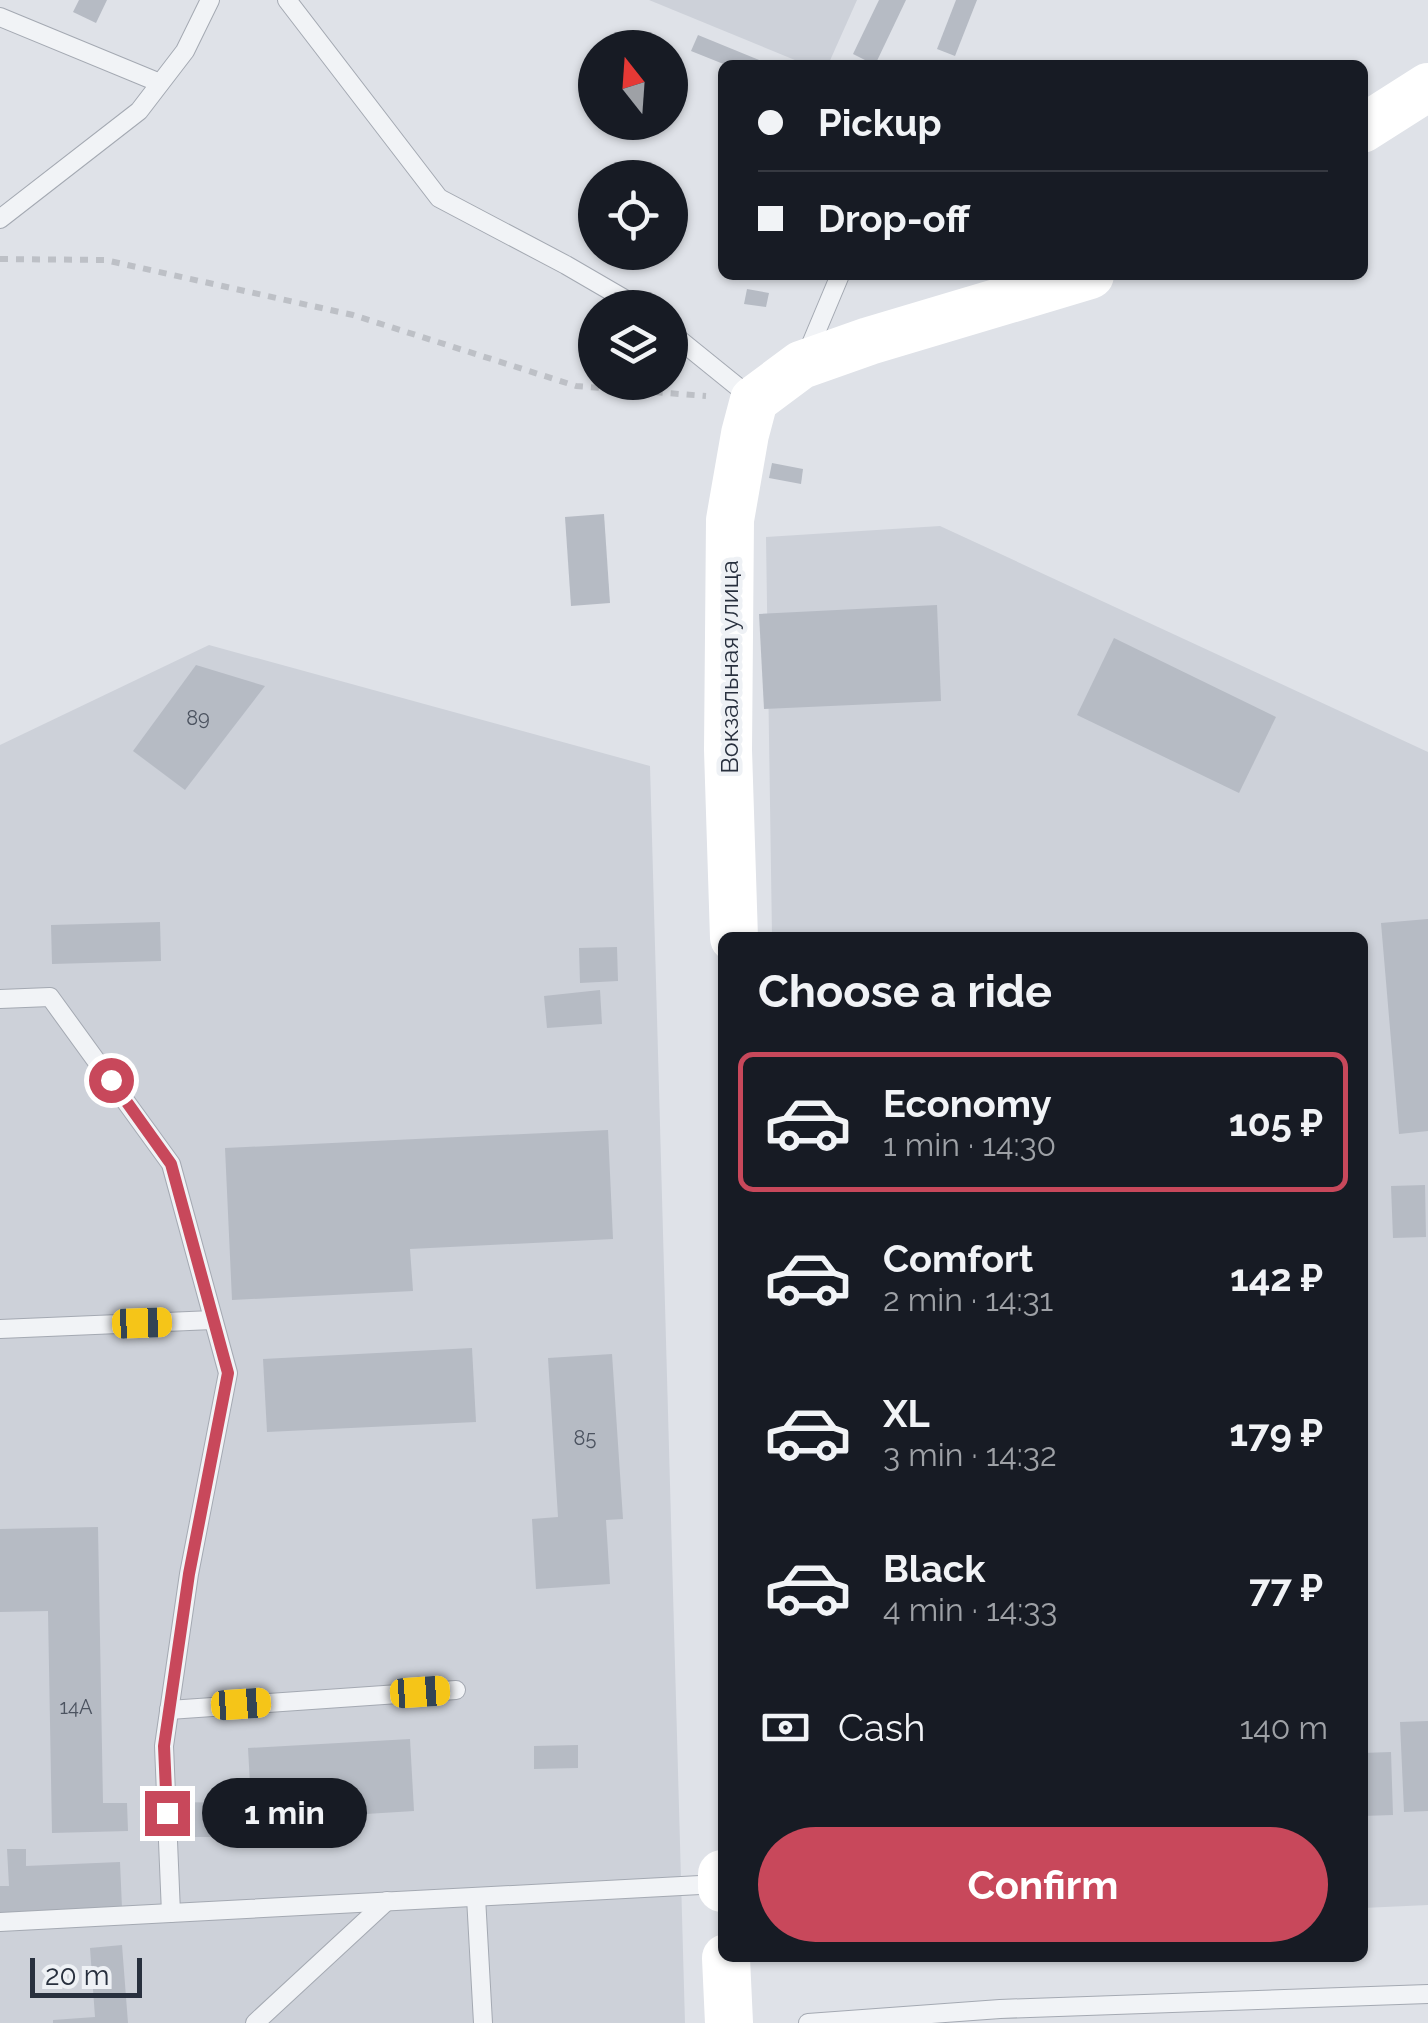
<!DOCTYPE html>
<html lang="en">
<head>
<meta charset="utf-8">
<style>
	body { margin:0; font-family:Raleway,sans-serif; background:#20242c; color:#f1f3f6; height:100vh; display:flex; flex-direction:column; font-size:38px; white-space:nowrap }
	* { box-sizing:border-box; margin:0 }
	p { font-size:32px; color:#9ea1a6 }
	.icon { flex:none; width:55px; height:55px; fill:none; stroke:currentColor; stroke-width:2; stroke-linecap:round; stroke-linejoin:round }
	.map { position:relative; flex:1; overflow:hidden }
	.drawer { position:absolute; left:718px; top:932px; width:650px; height:1030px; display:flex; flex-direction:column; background:#171b24; border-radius:15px; box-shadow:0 2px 8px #0004 }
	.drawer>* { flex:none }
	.guide { position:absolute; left:718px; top:60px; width:650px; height:220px; border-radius:15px; box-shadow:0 2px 8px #0004; display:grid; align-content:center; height:220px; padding:0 40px; background:#171b24 }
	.needle { width:65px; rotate:343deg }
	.tools { position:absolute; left:578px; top:30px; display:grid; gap:20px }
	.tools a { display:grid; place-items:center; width:110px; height:110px; border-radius:50%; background:#171b24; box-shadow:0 2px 8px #0004; font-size:50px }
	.scale { position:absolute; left:30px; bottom:25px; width:112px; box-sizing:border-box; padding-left:10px; border:5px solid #28303e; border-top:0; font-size:28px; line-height:35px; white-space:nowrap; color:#28303e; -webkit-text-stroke:8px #eef1f5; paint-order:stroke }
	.end { position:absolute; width:45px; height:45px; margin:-22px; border:12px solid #c8485b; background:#fff; box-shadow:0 0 0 5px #fff }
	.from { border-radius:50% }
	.bubble { position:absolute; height:70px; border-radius:35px; background:#171b24; box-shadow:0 2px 8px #0004; font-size:32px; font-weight:700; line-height:70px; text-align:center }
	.car { position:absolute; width:30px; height:60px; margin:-30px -15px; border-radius:12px; box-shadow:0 0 8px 2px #0007; background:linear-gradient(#f5c518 24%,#345 0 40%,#f5c518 0 76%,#345 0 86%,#f5c518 0) }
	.guide b { display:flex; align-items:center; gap:35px; height:95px; font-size:38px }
	.guide b+b { border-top:2px solid #363941 }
	.guide i { width:25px; height:25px; background:#f1f3f6 }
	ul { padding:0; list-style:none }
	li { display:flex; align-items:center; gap:30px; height:140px; margin:0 20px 15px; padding:0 20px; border:5px solid transparent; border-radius:15px }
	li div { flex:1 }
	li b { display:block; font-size:38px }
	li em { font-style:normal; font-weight:700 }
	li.selected { border-color:#c8485b }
	li>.icon { width:90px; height:90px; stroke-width:1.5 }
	h2 { padding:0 40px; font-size:45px; line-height:120px }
	.pay { display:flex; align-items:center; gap:25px; height:110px; padding:0 40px; font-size:38px }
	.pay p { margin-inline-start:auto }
	.primary-button { display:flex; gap:20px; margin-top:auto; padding:20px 40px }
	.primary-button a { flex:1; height:115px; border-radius:60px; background:#c8485b; color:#fff; font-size:40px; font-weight:700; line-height:115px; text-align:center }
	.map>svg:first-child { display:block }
	.built { fill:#cdd1d9 }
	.building { fill:#b6bbc4 }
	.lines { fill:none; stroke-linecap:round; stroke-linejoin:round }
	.lane-casing { stroke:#a4a9b2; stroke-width:20 }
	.path { stroke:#bdc0c6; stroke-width:6; stroke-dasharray:8 8; stroke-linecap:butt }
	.lane { stroke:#f1f3f6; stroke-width:18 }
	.secondary { stroke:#fff; stroke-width:48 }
	.route { stroke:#c8485b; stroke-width:12 }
	.labels { text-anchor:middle; stroke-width:9; stroke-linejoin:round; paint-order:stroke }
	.number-label { font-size:20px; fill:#4c5360 }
	.street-label { font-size:25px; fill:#28303e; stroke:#eef1f5 }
</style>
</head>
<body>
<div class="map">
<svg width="1428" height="2023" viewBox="0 0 1428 2023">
	<rect width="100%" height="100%" fill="#dfe2e8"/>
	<!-- built -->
	<g class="built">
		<path d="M649 0H857L828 65H807Z"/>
		<path d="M940 526 1428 752V1905L1363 1908 1362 938 772 937 766 537Z"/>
		<path d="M209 645 650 766 685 2023H0V745Z"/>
	</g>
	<!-- building -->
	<g class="building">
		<path d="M79 0H107L96 23 73 12Z"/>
		<path d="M879 0H906L875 65 853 54Z"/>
		<path d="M956 0H977L955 56 937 49Z"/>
		<path d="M698 35 771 65H726L691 51Z"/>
		<path d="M747 289 769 293 766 307 744 304Z"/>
		<path d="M772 463 803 469 801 484 769 478Z"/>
		<path d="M604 514 610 603 571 606 565 517Z"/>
		<path d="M937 605 941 701 764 709 759 614Z"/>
		<path d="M1114 638 1276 717 1239 793 1077 715Z"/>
		<path d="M196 665 265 686 185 790 133 751Z"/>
		<path d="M1428 919V1131L1399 1134 1381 923Z"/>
		<path d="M160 922 161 961 52 964 51 925Z"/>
		<path d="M617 947 618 981 580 983 579 948Z"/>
		<path d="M600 990 602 1024 547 1028 544 996Z"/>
		<path d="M608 1130 613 1239 410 1249 413 1291 232 1300 225 1148Z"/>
		<path d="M1425 1185 1426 1237 1393 1238 1391 1186Z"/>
		<path d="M472 1348 476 1422 267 1432 263 1359Z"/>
		<path d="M612 1354 623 1519 606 1520 610 1584 536 1589 532 1519 558 1517 548 1358Z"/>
		<path d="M98 1527 103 1803H127L128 1831 52 1833 48 1611 0 1612V1529Z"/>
		<path d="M1428 1721V1811L1404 1812 1400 1722Z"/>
		<path d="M410 1739 414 1811 252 1821 248 1748Z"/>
		<path d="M578 1745V1768L534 1769V1746Z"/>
		<path d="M1391 1752 1393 1815 1362 1816V1753Z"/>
		<path d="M177 1802 236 1803V1837H176Z"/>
		<path d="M7 1849H26V1866L120 1862 122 1908 0 1913V1886H9Z"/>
		<path d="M122 1945 128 2023H53V2020L95 2017 90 1948Z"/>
	</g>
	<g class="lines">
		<!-- lane casing -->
		<g class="lane-casing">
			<g id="lane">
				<path d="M287 0 439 198 566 265 640 308"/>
				<path d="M0 17 160 83"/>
				<path d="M0 219 139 111 185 51 210 0"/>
				<path d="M670 332 754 400"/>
				<path d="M806 356 840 275"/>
				<path d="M0 999 50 997 171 1164 228 1373 189 1574 164 1746 171 1913"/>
				<path d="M0 1329 213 1320"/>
				<path d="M169 1710 456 1690"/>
				<path d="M476 1897 483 2023"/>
				<path d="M0 1922 719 1884"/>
				<path d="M255 2023 387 1901"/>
				<path d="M808 2023 1000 2009 1428 1994"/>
			</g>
		</g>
		<!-- path -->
		<path class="path" d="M0 259 105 260 353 315 576 386 706 396"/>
		<!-- lane -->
		<use href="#lane" class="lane"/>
		<!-- secondary -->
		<g class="secondary">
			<path d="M1362 129 1428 87"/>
			<path d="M734 938 728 750 730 520 745 434 754 400 801 365 869 341 1090 275"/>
			<path d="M722 1874V1888"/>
			<path d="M726 1958 729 2023"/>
		</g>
	</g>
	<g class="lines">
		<!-- route -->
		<path class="route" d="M111 1080 171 1164 228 1373 189 1574 164 1746 167 1813"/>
	</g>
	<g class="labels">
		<!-- number labels -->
		<g class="number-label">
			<text x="198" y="725">89</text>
			<text x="585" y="1445">85</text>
			<text x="76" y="1714">14А</text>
		</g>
		<!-- street labels -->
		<g class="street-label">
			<text transform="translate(729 667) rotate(-90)" y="9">Вокзальная улица</text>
		</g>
	</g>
</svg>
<div class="tools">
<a><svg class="needle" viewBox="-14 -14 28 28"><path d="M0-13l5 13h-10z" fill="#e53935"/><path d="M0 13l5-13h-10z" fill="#9ea1a6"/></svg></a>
<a><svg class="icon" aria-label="locate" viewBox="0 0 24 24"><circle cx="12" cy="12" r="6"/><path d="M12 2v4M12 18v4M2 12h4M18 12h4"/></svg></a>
<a><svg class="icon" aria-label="layers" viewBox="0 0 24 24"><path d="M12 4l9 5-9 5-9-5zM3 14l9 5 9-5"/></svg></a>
</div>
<div class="scale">20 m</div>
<i class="end from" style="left:111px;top:1080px"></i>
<i class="end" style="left:167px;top:1813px"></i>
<div class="bubble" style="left:202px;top:1778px;width:165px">1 min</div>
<i class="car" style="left:142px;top:1323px;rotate:88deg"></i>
<i class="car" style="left:420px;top:1692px;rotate:86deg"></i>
<i class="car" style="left:241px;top:1704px;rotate:86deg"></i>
<div class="guide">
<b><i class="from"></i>Pickup</b>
<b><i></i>Drop-off</b>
</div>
<section class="drawer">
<h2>Choose a ride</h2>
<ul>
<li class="selected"><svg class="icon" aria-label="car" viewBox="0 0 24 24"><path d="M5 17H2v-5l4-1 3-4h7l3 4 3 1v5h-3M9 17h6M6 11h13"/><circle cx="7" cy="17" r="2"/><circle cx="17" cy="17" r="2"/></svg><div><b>Economy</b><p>1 min · 14:30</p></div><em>105 ₽</em></li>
<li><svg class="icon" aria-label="car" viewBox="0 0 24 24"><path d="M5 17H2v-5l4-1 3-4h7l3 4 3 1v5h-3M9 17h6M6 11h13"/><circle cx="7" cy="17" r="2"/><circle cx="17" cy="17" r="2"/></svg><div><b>Comfort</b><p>2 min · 14:31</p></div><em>142 ₽</em></li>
<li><svg class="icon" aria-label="car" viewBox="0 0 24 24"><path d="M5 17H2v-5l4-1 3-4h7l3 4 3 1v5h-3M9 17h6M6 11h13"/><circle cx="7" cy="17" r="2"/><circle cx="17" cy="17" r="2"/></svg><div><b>XL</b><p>3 min · 14:32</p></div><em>179 ₽</em></li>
<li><svg class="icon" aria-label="car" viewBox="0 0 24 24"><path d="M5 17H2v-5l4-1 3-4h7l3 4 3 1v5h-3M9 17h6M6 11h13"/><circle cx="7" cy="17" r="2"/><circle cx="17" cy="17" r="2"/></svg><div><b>Black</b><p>4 min · 14:33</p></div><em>77 ₽</em></li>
</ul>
<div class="pay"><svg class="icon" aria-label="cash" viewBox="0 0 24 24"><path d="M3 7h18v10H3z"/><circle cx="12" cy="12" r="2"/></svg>Cash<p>140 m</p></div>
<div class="primary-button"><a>Confirm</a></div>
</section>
</div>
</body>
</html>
